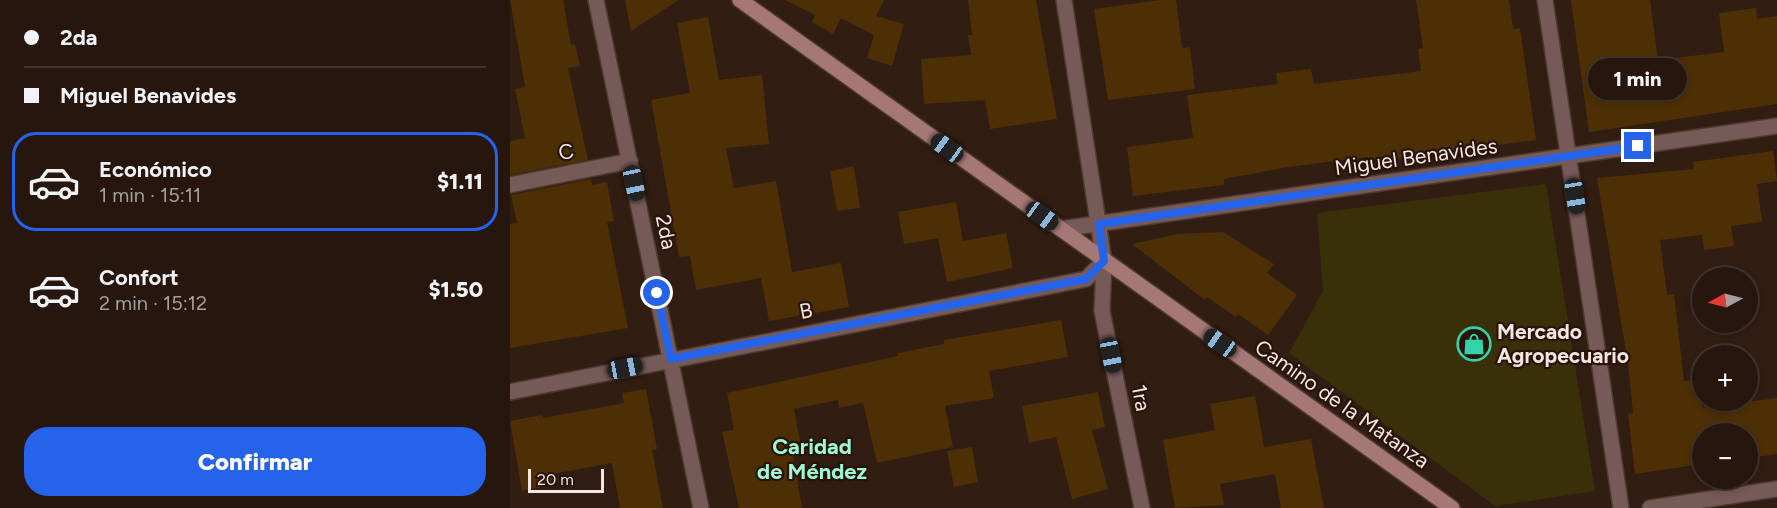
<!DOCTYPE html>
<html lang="es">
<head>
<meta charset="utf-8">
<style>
	body { margin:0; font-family:Figtree,sans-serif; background:#32231c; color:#f1f3f6; height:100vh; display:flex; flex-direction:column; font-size:22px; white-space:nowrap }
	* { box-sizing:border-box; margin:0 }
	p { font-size:20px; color:#a49f9e }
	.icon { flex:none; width:33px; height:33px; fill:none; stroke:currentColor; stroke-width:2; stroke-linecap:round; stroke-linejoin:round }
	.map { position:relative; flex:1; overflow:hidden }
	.sheet { display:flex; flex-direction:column; background:#26160e; width:510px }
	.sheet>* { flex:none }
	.top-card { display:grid; align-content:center; height:132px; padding:0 24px; background:#26160e }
	.needle { width:39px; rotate:263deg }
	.controls { position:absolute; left:1182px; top:267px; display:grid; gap:12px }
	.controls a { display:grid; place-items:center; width:66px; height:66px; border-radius:50%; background:#26160e; box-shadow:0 3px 9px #0003,0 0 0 2px #42352e; font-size:30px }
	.scale { position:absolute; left:18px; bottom:15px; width:76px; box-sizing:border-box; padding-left:6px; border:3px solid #f6e6e0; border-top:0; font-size:16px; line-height:21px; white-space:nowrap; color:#f6e6e0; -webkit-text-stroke:4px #28140a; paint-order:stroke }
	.end { position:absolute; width:27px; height:27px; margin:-14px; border:8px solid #2563eb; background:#fff; box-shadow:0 0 0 3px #fff }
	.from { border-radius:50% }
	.bubble { position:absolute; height:42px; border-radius:21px; background:#26160e; box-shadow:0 3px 9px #0003,0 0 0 2px #42352e; font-size:20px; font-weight:800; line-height:42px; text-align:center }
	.car { position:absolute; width:18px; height:36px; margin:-18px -9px; border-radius:8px; box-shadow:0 0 4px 2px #0007; background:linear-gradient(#222 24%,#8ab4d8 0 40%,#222 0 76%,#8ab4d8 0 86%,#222 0) }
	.top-card b { display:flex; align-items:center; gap:21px; height:57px; font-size:22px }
	.top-card b+b { border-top:2px solid #42352e }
	.top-card i { width:15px; height:15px; background:#f1f3f6 }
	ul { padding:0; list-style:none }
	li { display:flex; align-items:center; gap:18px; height:99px; margin:0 12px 9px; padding:0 12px; border:3px solid transparent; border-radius:24px }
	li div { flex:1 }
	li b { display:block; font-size:22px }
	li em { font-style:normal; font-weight:800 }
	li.active { border-color:#2563eb }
	li>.icon { width:54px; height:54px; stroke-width:1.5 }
	.primary-button { display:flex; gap:12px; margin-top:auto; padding:12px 24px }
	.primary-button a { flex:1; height:69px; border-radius:24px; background:#2563eb; color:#fff; font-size:24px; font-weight:800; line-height:69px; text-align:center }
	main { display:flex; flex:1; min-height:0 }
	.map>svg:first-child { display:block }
	.green { fill:#393009 }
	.building { fill:#4c2f05 }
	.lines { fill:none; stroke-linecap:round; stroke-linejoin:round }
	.minor-casing { stroke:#4d3930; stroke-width:18 }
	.tertiary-casing { stroke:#4d3930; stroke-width:18 }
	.secondary-casing { stroke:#4d3930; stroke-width:18 }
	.minor { stroke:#765a58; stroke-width:15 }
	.tertiary { stroke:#765a58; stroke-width:15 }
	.secondary { stroke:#a57876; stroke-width:15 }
	.route { stroke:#2563eb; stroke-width:8 }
	.labels { text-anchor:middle; stroke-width:4.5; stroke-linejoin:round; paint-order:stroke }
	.street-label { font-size:21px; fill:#f6e6e0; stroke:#28140a }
	.poi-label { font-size:21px; font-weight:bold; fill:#f6e6e0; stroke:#28140a; text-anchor:start }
	.neighbourhood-label { font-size:22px; font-weight:bold; fill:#9cf8d6; stroke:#28140a }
</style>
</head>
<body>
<main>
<section class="sheet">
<div class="top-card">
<b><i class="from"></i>2da</b>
<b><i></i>Miguel Benavides</b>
</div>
<ul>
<li class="active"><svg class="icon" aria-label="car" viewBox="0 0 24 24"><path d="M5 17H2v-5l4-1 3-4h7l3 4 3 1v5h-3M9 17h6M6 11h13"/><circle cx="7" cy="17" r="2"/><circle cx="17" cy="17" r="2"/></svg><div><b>Económico</b><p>1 min · 15:11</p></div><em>$1.11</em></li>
<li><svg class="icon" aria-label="car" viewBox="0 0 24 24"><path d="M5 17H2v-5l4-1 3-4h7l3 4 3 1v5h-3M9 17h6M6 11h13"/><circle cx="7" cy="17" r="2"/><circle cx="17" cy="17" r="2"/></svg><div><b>Confort</b><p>2 min · 15:12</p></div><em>$1.50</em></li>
</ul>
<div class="primary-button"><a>Confirmar</a></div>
</section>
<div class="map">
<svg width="1267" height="508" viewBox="0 0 1267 508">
	<rect width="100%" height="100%" fill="#321d13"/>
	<!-- green -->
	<path class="green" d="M1036 184 1085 491 985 506 779 353 813 291 807 213Z"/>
	<!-- building -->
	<g class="building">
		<path d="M0 0H53L61 45 65 44 70 66 58 68 78 160 0 175V141L15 138 5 89 15 87Z"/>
		<path d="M115 0H169L121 31Z"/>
		<path d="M275 0H374L366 16 394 24 382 66 357 58 364 35 331 18 323 34 302 22 305 15Z"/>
		<path d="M458 0H526L547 119 480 129 475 100 414 104 411 59 461 55 458 35H462Z"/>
		<path d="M650 0H666L672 48 680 47 685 89 598 100 584 9Z"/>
		<path d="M906 0H999L1003 29 1010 28 1026 140 887 159V156L858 160V157L778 167 714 179V185L623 196 617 147 683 138 677 95 768 84 766 73 801 69 804 84 911 71 908 49 913 48Z"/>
		<path d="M1061 0H1140L1148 60 1214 52 1209 13 1246 8 1247 19 1267 16V104L1079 132Z"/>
		<path d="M198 17 209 80 252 75 259 144 216 148 224 188 266 181 282 272 331 263 339 307 259 321 251 278 186 290 180 256 169 257 141 100 180 93 167 23Z"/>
		<path d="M1263 151 1267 181 1247 184 1252 222 1221 226 1224 246 1194 250 1192 235 1150 240 1157 295 1164 294 1174 381 1192 379V408L1267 398V454L1238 458V434H1192V464L1125 474 1118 414 1123 413 1118 363 1087 178 1184 169 1183 162Z"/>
		<path d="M344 166 350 208 327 211 320 171Z"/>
		<path d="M81 179 82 185 97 182 104 221 97 222 118 328 0 348V224L7 223 1 195Z"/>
		<path d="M446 202 453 241 496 233 503 268 437 282 428 238 394 244 388 212Z"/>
		<path d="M713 232 764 264 757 273 787 295 758 335 728 314 726 317 697 297 695 300 622 244 668 234Z"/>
		<path d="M551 320 558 357 479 371 484 398 435 406 443 447 367 463 353 403 329 408 328 400 284 409 291 447 282 449 292 508H229L212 432 224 430 217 393 388 356V353L434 344V340Z"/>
		<path d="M136 389 147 449 142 450 153 508H110L102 463 43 474 45 484 12 491 0 421 32 415 33 418 114 403 112 393Z"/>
		<path d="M588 392 595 427 582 430 598 489 562 499 546 437 519 443 512 406Z"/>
		<path d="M745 396 754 447 801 439 814 508H771L765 474 710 484 714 505 665 508 653 440 705 430 700 404Z"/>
		<path d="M462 447 468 482 444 487 437 451Z"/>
	</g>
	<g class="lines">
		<!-- minor casing -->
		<g class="minor-casing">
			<g id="minor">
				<path d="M86 0 191 508"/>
				<path d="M554 0 594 261 592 311 632 508"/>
				<path d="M1035 0 1111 508"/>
				<path d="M0 185 120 161"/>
				<path d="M551 229 1267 126"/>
			</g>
		</g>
		<!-- tertiary casing -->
		<g class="tertiary-casing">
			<g id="tertiary">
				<path d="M0 392 576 279 594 261"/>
				<path d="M1140 508 1267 489"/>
			</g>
		</g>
		<!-- secondary casing -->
		<g class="secondary-casing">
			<path id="secondary" d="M230 0 942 508"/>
		</g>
		<!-- minor -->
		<use href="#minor" class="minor"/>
		<!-- tertiary -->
		<use href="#tertiary" class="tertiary"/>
		<!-- secondary -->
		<use href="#secondary" class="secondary"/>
	</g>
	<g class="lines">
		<!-- route -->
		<path class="route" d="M147 293 161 359 576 279 594 261 589 224 1128 146"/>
	</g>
	<!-- icons -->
	<defs>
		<g id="shop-ring" transform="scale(1.725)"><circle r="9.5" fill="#28140a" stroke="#34d4a8" stroke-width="1.5"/><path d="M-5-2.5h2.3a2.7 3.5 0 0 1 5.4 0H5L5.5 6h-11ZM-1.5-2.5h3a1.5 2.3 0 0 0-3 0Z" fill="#34d4a8"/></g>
	</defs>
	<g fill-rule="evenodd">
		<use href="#shop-ring" x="964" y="344"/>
	</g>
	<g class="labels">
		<!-- street labels -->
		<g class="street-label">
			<text transform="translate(56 152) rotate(-11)" y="7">C</text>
			<text transform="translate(906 157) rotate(-8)" y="7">Miguel Benavides</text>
			<text transform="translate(156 232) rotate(78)" y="7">2da</text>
			<text transform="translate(296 311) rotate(-11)" y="7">B</text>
			<text transform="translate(631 398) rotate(79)" y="7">1ra</text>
			<text transform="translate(832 404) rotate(35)" y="7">Camino de la Matanza</text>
		</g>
		<!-- poi labels -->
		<g class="poi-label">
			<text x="987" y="339">Mercado<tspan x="987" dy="24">Agropecuario</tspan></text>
		</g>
		<!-- neighbourhood labels -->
		<g class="neighbourhood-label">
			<text x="302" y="454">Caridad<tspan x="302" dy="25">de Méndez</tspan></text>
		</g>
	</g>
</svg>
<div class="controls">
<a><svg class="needle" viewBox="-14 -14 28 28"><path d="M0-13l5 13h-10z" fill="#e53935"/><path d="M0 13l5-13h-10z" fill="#a49f9e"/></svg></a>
<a>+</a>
<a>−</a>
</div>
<div class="scale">20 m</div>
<i class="end from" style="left:147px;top:293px"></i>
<i class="end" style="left:1128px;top:146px"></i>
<div class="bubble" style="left:1078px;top:58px;width:99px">1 min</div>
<i class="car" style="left:437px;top:148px;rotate:306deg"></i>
<i class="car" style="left:124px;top:183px;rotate:168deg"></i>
<i class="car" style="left:1065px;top:196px;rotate:171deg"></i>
<i class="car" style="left:532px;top:216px;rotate:126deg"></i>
<i class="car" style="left:710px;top:343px;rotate:305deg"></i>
<i class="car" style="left:601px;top:355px;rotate:169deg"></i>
<i class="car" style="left:115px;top:368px;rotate:79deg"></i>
</div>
</main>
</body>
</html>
